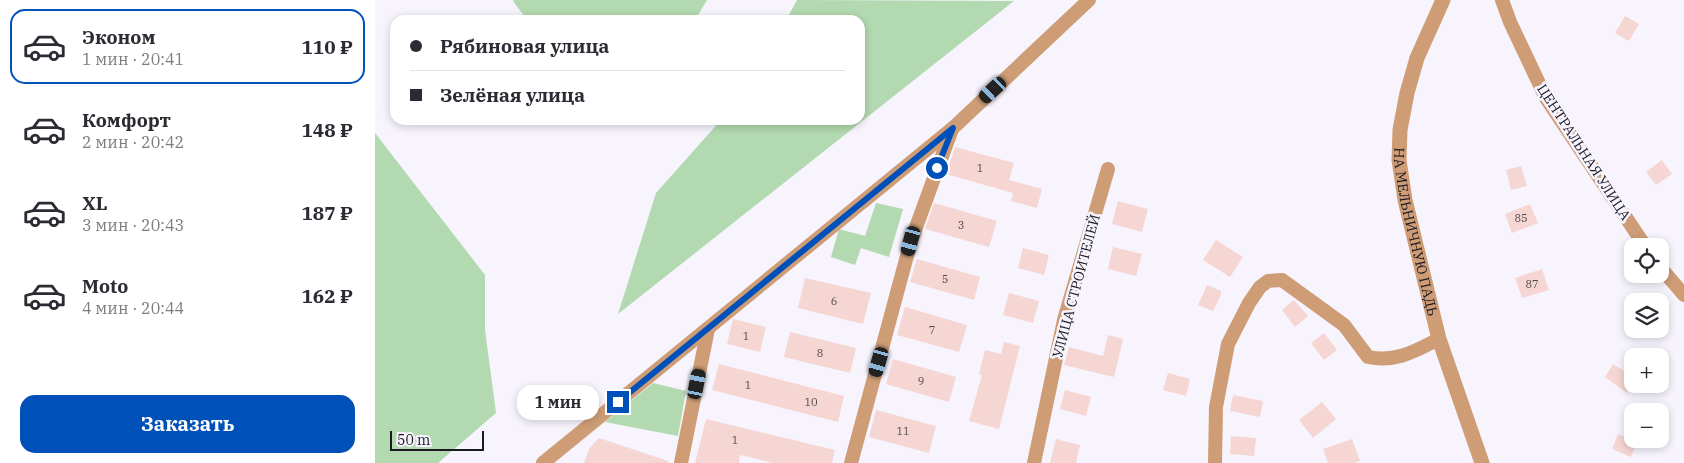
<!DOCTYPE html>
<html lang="ru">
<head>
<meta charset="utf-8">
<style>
	body { margin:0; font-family:"IBM Plex Serif",serif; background:#f2f2f3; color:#2b2b33; height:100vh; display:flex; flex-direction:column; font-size:19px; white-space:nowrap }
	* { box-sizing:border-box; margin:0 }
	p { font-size:16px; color:#7c7c81 }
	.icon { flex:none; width:28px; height:28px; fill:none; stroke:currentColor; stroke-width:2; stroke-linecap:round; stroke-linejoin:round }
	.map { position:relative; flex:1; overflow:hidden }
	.panel { display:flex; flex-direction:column; background:#fff; width:375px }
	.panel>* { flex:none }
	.hud { position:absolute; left:15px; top:15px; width:475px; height:110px; border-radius:15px; box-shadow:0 2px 8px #0003; display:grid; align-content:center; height:110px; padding:0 20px; background:#fff }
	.controls { position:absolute; left:1249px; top:238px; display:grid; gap:10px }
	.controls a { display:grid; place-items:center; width:45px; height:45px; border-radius:10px; background:#fff; box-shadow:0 2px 8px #0003; font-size:25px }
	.scale { position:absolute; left:15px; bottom:12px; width:94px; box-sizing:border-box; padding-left:5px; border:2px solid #1a1821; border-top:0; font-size:14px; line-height:18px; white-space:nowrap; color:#1a1821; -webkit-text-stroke:4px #f7f4fe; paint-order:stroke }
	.end { position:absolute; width:22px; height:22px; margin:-11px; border:6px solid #0050b9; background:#fff; box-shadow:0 0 0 2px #fff }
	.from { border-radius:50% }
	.bubble { position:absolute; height:35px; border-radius:15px; background:#fff; box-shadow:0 2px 8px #0003; font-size:16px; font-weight:700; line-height:35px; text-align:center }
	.car { position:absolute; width:15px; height:30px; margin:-15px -8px; border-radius:6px; box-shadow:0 0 4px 1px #0007; background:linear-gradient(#222 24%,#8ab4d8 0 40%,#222 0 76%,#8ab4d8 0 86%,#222 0) }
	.hud b { display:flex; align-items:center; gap:18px; height:48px; font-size:19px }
	.hud b+b { border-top:1px solid #e1e1e2 }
	.hud i { width:12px; height:12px; background:#2b2b33 }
	ul { padding:9px 0 0; list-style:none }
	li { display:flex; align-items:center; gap:15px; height:75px; margin:0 10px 8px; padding:0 10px; border:2px solid transparent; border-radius:15px }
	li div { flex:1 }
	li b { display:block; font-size:19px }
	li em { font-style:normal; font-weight:700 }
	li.current { border-color:#0050b9 }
	li>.icon { width:45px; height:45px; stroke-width:1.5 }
	.cta { display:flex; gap:10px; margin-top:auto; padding:10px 20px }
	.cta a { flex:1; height:58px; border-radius:15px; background:#0050b9; color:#fff; font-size:20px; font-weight:700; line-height:58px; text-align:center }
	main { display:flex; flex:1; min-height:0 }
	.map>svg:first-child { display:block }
	.green { fill:#b2d9af }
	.building { fill:#f5d6d2 }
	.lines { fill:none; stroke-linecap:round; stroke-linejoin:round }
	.minor { stroke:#ce9d76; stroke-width:14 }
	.tertiary { stroke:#ce9d76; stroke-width:15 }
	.route { stroke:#0050b9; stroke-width:6 }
	.labels { text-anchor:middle; stroke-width:5; stroke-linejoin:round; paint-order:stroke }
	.number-label { font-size:11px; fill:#51484d }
	.street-label { font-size:14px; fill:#1a1821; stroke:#f7f4fe }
</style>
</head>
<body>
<main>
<section class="panel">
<ul>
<li class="current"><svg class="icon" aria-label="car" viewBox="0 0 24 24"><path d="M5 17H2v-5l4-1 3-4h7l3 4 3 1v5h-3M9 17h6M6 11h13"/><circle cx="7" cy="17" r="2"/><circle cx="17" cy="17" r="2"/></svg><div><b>Эконом</b><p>1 мин · 20:41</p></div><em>110 ₽</em></li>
<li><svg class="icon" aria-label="car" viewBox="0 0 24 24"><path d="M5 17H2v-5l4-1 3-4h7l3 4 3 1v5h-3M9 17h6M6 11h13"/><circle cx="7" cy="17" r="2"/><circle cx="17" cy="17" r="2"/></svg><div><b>Комфорт</b><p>2 мин · 20:42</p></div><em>148 ₽</em></li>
<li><svg class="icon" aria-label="car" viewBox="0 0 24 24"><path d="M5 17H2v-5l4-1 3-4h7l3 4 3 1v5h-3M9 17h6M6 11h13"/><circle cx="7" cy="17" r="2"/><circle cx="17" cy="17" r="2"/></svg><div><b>XL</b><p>3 мин · 20:43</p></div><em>187 ₽</em></li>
<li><svg class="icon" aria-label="car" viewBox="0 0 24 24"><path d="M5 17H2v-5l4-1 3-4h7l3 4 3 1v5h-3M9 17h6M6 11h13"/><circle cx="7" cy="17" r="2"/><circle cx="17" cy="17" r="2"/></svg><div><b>Moto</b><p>4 мин · 20:44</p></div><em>162 ₽</em></li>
</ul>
<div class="cta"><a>Заказать</a></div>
</section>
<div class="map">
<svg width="1309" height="463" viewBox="0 0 1309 463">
	<rect width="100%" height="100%" fill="#f7f4fe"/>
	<!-- green -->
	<g class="green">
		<path d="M139 0H332L320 20H152L138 1Z"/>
		<path d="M422 0 639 1 243 314 281 193 346 120H485V20H411Z"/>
		<path d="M0 133 110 275V330L121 413 63 463H0Z"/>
		<path d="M501 203 528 209 514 257 486 248 480 265 456 257 464 229 490 236Z"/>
		<path d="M278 383 311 391 303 436 230 422Z"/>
	</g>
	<!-- building -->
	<g class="building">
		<path d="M1250 16 1264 24 1254 41 1240 33Z"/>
		<path d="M580 147 639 163 634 180 667 189 662 208 636 201 638 193 571 174Z"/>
		<path d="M1287 160 1297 174 1281 185 1271 172Z"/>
		<path d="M1146 166 1152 186 1136 190 1131 170Z"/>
		<path d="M743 201 773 209 767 232 737 224Z"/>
		<path d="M559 203 622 221 614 247 550 229Z"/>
		<path d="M1155 204 1163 223 1137 233 1130 214Z"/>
		<path d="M841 240 868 257 855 277 828 260Z"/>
		<path d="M738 247 767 254 761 276 733 269Z"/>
		<path d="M648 248 674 255 669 275 643 268Z"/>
		<path d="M542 259 605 277 599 300 535 282Z"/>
		<path d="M1167 269 1174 290 1147 298 1140 278Z"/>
		<path d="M430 278 496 293 488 324 423 308Z"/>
		<path d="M832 285 846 291V295L838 311 823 305Z"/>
		<path d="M634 293 664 301 658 323 628 315Z"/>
		<path d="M919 300 933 316 920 327 907 310Z"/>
		<path d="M530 307 592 325 584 352 522 335Z"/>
		<path d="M358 319 391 327 385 352 352 344Z"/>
		<path d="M415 332 481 348 475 373 409 357Z"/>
		<path d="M949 333 962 350 949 360 936 343Z"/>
		<path d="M733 335 748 339 739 377 689 365 694 347 728 356Z"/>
		<path d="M629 342 645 346 624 429 594 421 607 375 604 374 610 350 626 354Z"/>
		<path d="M518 359 581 377 574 402 511 384Z"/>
		<path d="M344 364 469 396 463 422 337 390Z"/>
		<path d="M1238 364 1258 377V385L1252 393 1230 377Z"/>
		<path d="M793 373 815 379 811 396 788 390Z"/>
		<path d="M690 390 716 397 711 416 685 409Z"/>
		<path d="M858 395 888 401 885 417 855 411Z"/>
		<path d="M947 402 961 419 938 438 924 420Z"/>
		<path d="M501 410 561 426 554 453 494 437Z"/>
		<path d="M331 419 460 450 457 463H398L365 455 364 463H320Z"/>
		<path d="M1243 434 1262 442 1256 457 1237 449Z"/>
		<path d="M856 436 881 438 879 456 855 454Z"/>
		<path d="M224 438 293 461V463H209L214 449Z"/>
		<path d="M681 439 705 445 701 463H675Z"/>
		<path d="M977 439 985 461 978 463H953L948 449Z"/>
	</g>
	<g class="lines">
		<!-- minor -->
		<g class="minor">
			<path d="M1127 0 1135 22 1171 98 1270 246"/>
			<path d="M1285 267 1309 295"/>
			<path d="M168 463 578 128 714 0"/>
			<path d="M306 463 333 329"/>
			<path d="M476 463 536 241 577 129"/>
			<path d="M659 463 689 320 733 169"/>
			<path d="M840 463 841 407 853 344 874 303 885 287 893 281 907 280 969 325 993 357C1021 363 1040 351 1064 339"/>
		</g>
		<!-- tertiary -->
		<path class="tertiary" id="s1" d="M1068 0 1042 58 1032 93 1025 130 1024 160 1030 200 1064 339 1107 463"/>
	</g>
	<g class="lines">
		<!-- route -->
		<path class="route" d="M243 402 578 128 562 168"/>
	</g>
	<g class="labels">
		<!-- number labels -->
		<g class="number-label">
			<text x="605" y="172">1</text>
			<text x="1146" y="222">85</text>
			<text x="586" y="229">3</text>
			<text x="570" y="283">5</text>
			<text x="1157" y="288">87</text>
			<text x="459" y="305">6</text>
			<text x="557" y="334">7</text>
			<text x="371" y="340">1</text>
			<text x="445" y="357">8</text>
			<text x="546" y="385">9</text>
			<text x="373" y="389">1</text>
			<text x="436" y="406">10</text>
			<text x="528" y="435">11</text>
			<text x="360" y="444">1</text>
		</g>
		<!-- street labels -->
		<g class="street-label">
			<text transform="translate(1209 152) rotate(57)" y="5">ЦЕНТРАЛЬНАЯ УЛИЦА</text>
			<text dy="5" stroke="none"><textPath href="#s1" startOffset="241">НА МЕЛЬНИЧНУЮ ПАДЬ</textPath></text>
			<text transform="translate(701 286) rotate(-75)" y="5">УЛИЦА СТРОИТЕЛЕЙ</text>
		</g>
	</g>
</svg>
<div class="controls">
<a><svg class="icon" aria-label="locate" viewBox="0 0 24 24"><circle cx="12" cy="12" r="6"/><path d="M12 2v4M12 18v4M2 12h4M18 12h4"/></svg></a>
<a><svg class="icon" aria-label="layers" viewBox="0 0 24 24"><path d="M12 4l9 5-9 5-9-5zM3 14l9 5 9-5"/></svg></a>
<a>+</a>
<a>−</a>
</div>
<div class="scale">50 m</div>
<i class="end from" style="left:562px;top:168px"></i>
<i class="end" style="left:243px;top:402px"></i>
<div class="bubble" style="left:142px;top:385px;width:82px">1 мин</div>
<i class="car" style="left:618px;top:90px;rotate:227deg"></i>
<i class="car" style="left:536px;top:241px;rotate:195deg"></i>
<i class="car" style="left:504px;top:362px;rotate:196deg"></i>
<i class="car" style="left:322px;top:384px;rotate:11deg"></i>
<div class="hud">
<b><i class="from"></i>Рябиновая улица</b>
<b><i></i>Зелёная улица</b>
</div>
</div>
</main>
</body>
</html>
